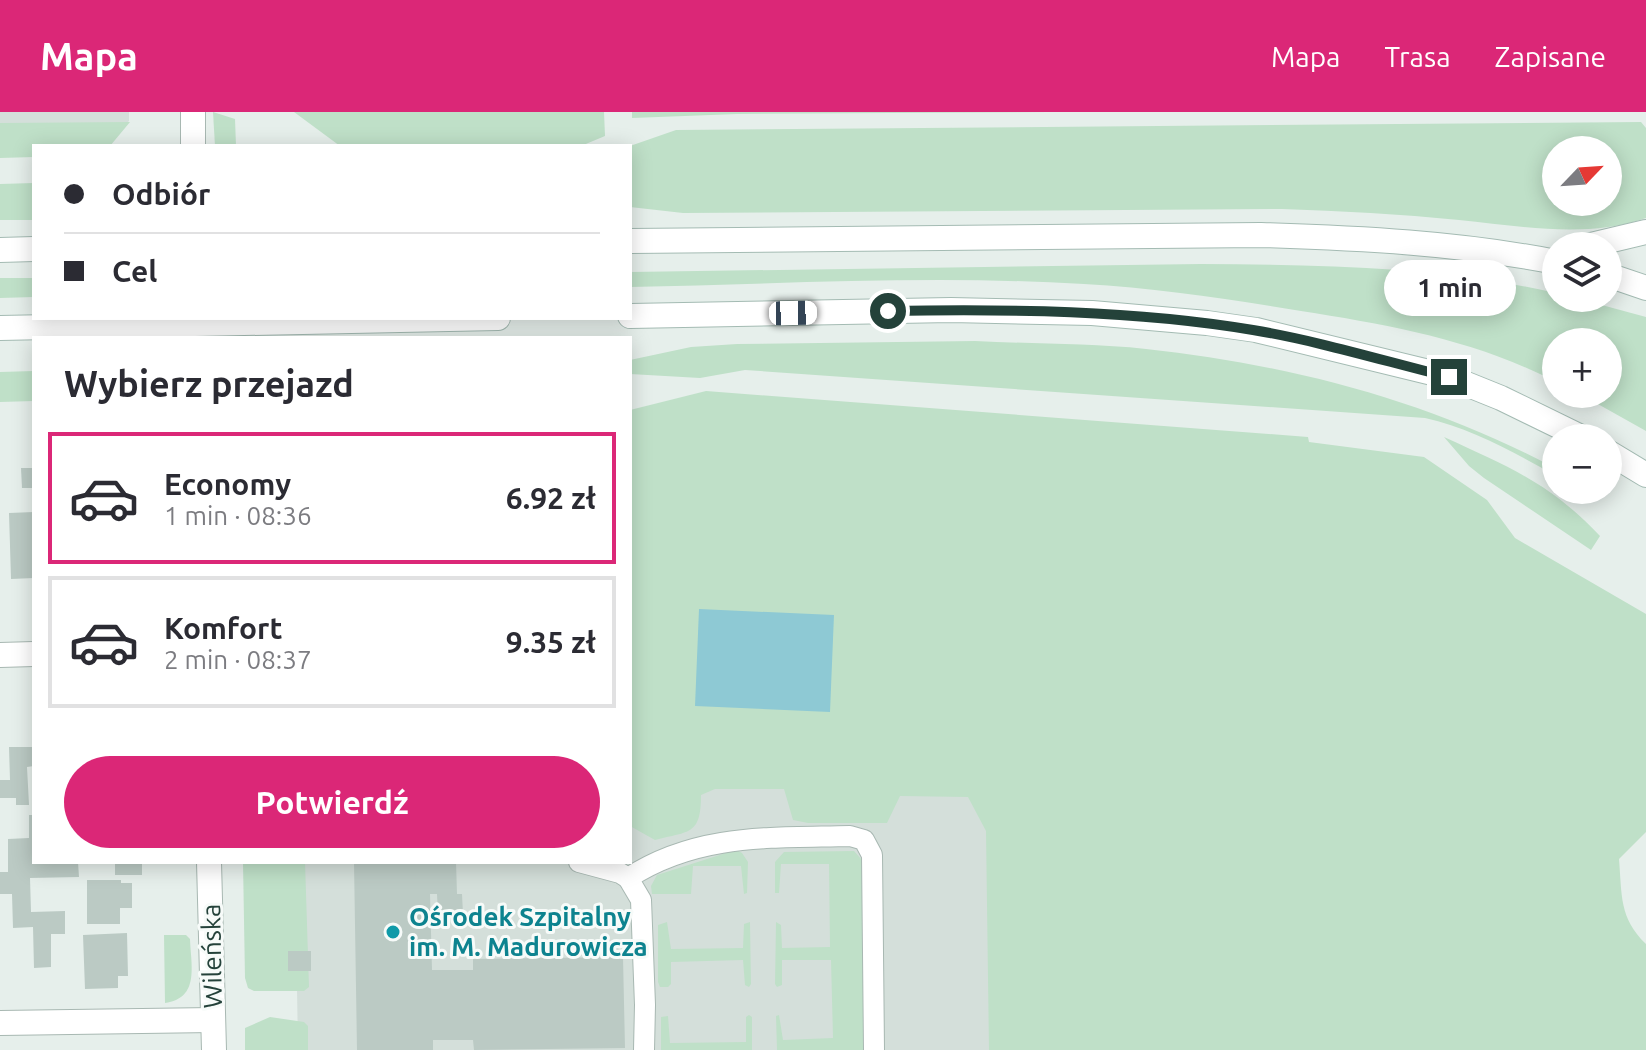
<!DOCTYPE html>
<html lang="pl">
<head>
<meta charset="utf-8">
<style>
	body { margin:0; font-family:Ubuntu,sans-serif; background:#f2f2f3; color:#2b2b33; height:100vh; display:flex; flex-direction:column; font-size:30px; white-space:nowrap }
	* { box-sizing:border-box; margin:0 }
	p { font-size:26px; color:#7c7c81 }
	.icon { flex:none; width:44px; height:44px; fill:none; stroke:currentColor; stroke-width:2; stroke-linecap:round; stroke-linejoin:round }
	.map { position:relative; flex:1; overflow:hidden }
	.panel { position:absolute; left:32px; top:224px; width:600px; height:528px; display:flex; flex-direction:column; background:#fff; border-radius:0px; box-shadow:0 4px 20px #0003 }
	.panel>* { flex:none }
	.hud { position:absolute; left:32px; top:32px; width:600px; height:176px; border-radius:0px; box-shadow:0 4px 20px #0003; display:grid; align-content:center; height:176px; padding:0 32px; background:#fff }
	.needle { width:52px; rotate:65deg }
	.buttons { position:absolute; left:1542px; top:24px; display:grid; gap:16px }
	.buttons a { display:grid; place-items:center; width:80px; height:80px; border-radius:50%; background:#fff; box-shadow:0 4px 20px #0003; font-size:40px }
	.end { position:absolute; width:36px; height:36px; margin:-18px; border:10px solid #24423a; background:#fff; box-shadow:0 0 0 4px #fff }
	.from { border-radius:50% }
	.bubble { position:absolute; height:56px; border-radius:28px; background:#fff; box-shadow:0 4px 20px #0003; font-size:26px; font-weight:600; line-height:56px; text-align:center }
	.car { position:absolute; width:24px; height:48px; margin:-24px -12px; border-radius:10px; box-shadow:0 0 6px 2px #0007; background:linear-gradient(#fff 24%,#345 0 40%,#fff 0 76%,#345 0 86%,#fff 0) }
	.hud b { display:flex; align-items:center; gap:28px; height:76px; font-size:30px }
	.hud b+b { border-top:2px solid #e1e1e2 }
	.hud i { width:20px; height:20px; background:#2b2b33 }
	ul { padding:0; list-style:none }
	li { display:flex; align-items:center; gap:24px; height:132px; margin:0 16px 12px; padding:0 16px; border:4px solid #e1e1e2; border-radius:0px }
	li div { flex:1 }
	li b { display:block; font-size:30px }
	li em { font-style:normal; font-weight:600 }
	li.current { border-color:#db2777 }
	li>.icon { width:72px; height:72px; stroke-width:1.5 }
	h2 { padding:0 32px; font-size:36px; line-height:96px }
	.cta { display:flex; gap:16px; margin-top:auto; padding:16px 32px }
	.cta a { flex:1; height:92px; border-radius:48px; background:#db2777; color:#fff; font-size:32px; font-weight:600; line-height:92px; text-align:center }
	header { display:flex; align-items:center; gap:48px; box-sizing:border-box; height:112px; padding:0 40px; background:#db2777; color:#fff }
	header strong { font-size:38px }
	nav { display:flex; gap:44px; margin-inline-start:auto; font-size:28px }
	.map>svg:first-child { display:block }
	.built { fill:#d4dfda }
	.green { fill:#bfe0c8; fill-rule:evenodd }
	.water { fill:#8ec9d4 }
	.building { fill:#bbcac4 }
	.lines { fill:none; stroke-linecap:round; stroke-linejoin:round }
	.service-casing { stroke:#a8b8b2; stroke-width:22 }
	.minor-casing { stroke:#a8b8b2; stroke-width:26 }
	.secondary-casing { stroke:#a4bbb3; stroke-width:26 }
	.service { stroke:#fff; stroke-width:20 }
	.minor { stroke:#fff; stroke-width:24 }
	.secondary { stroke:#fff; stroke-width:24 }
	.route { stroke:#24423a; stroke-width:10 }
	.culture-dot { fill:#0f9aa8; stroke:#f7fbf9; stroke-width:3 }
	.labels { text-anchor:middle; stroke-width:6; stroke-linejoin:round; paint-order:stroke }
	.culture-label { font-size:26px; font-weight:bold; fill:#0d838f; stroke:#f7fbf9; text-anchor:start }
	.street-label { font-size:26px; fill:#24423a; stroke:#f7fbf9 }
</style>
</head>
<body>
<header>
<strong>Mapa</strong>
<nav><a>Mapa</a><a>Trasa</a><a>Zapisane</a></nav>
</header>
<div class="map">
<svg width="1646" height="938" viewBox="0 0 1646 938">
	<rect width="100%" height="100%" fill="#e6efeb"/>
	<!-- built -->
	<g class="built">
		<path d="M0 0H129V9L97 34H34L0 45Z"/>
		<path d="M630 351 1287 938H298L295 750H630Z"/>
	</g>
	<!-- green -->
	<g class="green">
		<path d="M213 0 235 7 236 34H215Z"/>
		<path d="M294 0H604L605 24 581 34H340Z"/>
		<path d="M632 0H1048L737 2 632 6Z"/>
		<path d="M130 10 110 34H34V45L0 46V11Z"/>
		<path d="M1641 10 1646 16V106C1585 127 1521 114 1459 108 1400 102 1341 99 1282 97L683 101 630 95V34L676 18ZM1608 38V90H1556V38Z"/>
		<path d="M34 71V108H0V72Z"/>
		<path d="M1201 152C1320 153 1439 154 1556 181V186H1576L1646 205V319L1580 282H1608V230H1556V270C1475 228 1390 213 1301 199 1228 187 1157 176 1084 172 933 163 781 172 630 175V160Z"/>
		<path d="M0 166H34V185L0 186Z"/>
		<path d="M975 229C1032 232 1089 231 1146 237 1287 252 1427 288 1553 355L1556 357V364C1515 341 1471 316 1425 306L745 258 700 266 630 262V248L691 235 737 232Z"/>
		<path d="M34 259V289L0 290V260Z"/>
		<path d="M706 279 1308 325 1309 330 1424 345 1487 388 1515 426 1646 502V720L1619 747C1622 783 1619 806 1646 832V938H989L986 719 968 685 900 684 887 711H808L793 708 784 677H715L701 683C701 723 690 719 655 728L630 714V298Z"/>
		<path d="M1444 325C1509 355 1550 371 1600 424L1591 438 1484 366 1469 354Z"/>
		<path d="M738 739 742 741 748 750 747 781 744 782 741 754H693L691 782H652L651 774 657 763 729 740Z"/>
		<path d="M854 739 862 748 865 938H777L776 904 779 903 783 928 833 926 831 848H782V873L777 875 775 872 776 810 781 813 782 836 830 835 829 752H781L779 781H775V750L784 740Z"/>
		<path d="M243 750H305L309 875 304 879H254L248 876 245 866Z"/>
		<path d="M667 810 671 837 743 836 744 812 750 810 751 872 749 875 745 873 743 848 671 850V872L668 875H660L658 870V813Z"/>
		<path d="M164 823H186L190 827C191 854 200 886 165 891Z"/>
		<path d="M749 903 752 905V938H661V905L668 904 670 931 746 930V905Z"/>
		<path d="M270 905 304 910 308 914V938H245V916Z"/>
	</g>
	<!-- water -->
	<path class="water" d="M699 497 834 503 830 600 695 594Z"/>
	<!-- building -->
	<g class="building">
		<path d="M21 356H34V376H22Z"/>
		<path d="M34 400V466L11 467 9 401Z"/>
		<path d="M9 635H34V654L27 655 29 693H16V686H0V668H10Z"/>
		<path d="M29 703H34V750H78L79 765 30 766 31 800 65 799V822H51V855L34 856 33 815 13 816 12 782H0V760H8V727L29 726Z"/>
		<rect x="115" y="750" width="27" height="13"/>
		<path d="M354 750H456L457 782H462L463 802 438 803 437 782H430L432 858H473V847L623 845 625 936 474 938 473 928H433V938H357Z"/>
		<path d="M87 768H121V771H132V796H120V812H87Z"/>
		<path d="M127 821 128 864H118V876L85 877 83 823Z"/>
		<rect x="288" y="839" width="23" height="20"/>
	</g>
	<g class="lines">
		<!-- service casing -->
		<g class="service-casing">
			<g id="service">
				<path d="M579 750 620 761 628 766C697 721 771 726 850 724L864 728 872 743 874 938"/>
				<path d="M628 766 641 788 645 893 644 938"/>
			</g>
		</g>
		<!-- minor casing -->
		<g class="minor-casing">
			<g id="minor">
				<path d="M193 0V34"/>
				<path d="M0 543 34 542"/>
				<path d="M209 750 214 938"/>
				<path d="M0 911 213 908"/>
			</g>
		</g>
		<!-- secondary casing -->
		<g class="secondary-casing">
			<g id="secondary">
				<path d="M630 129 1261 123C1359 126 1459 131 1556 150"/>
				<path d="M1587 134 1646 120"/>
				<path d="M0 138 34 137"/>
				<path d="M1608 163 1646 176"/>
				<path d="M630 204 951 198 1092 201 1207 211 1256 218 1449 265 1501 286 1583 326"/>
				<path d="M0 216 498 206"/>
				<path d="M1608 340 1646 363"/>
			</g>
		</g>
		<!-- service -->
		<use href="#service" class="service"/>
		<!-- minor -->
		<use href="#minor" class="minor"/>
		<!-- secondary -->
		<use href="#secondary" class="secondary"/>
	</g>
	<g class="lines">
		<!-- route -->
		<path class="route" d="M888 199C1009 197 1133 198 1253 218 1319 229 1384 249 1449 265"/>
	</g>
	<!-- markers -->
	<circle class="culture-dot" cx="393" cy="820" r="8"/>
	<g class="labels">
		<!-- culture labels -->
		<g class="culture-label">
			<text x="409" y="814">Ośrodek Szpitalny<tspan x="409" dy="30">im. M. Madurowicza</tspan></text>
		</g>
		<!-- street labels -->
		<g class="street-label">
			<text transform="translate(212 844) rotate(-91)" y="9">Wileńska</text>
		</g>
	</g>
</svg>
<div class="buttons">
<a><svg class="needle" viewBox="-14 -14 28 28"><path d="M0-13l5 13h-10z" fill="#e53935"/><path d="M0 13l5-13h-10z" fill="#7c7c81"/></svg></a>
<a><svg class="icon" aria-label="layers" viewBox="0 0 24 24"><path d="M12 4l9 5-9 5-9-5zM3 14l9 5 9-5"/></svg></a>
<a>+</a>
<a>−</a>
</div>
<i class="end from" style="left:888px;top:199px"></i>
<i class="end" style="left:1449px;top:265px"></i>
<div class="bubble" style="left:1384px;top:148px;width:132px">1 min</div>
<i class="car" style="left:793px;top:201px;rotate:89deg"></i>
<div class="hud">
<b><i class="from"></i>Odbiór</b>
<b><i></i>Cel</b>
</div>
<section class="panel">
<h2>Wybierz przejazd</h2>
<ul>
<li class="current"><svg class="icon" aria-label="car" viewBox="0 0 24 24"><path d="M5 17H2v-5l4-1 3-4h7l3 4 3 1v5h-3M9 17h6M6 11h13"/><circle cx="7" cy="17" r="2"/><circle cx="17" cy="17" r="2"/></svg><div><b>Economy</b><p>1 min · 08:36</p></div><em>6.92 zł</em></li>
<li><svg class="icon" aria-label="car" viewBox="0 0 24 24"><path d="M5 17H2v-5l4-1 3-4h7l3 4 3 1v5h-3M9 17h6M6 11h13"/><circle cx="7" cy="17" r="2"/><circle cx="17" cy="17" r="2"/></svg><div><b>Komfort</b><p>2 min · 08:37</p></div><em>9.35 zł</em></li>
</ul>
<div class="cta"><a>Potwierdź</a></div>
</section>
</div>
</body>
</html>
